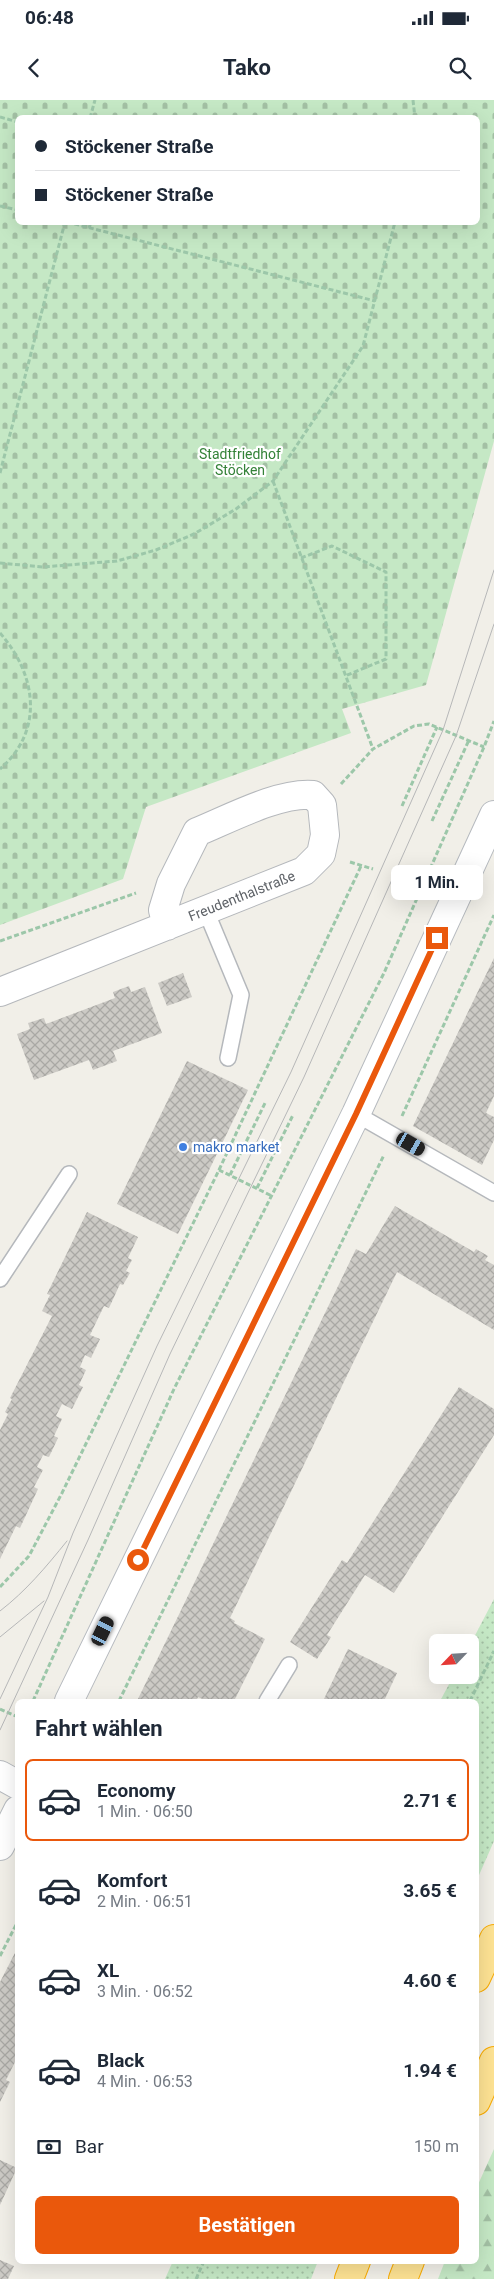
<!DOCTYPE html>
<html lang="de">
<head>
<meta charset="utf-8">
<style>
	body { margin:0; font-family:Roboto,sans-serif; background:#f2f2f3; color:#1f2937; height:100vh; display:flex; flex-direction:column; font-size:19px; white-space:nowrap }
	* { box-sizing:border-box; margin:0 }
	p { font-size:16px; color:#747a83 }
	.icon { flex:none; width:28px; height:28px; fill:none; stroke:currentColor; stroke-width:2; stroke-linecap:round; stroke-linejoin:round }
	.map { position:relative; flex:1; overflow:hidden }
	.drawer { position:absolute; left:15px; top:1599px; width:464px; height:565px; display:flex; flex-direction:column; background:#fff; border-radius:8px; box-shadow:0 5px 20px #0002 }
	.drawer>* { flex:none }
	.top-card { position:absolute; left:15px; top:15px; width:465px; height:110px; border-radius:8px; box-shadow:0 5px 20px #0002; display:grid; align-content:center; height:110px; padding:0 20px; background:#fff }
	.needle { width:32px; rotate:245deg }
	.controls { position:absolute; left:429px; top:1534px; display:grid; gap:10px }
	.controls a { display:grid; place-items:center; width:50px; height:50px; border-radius:8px; background:#fff; box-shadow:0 5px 20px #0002; font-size:25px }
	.end { position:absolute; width:22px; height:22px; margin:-11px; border:6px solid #ea580c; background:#fff; box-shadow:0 0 0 2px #fff }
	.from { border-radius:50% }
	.bubble { position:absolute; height:35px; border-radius:8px; background:#fff; box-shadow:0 5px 20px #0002; font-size:16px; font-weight:700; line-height:35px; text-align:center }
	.car { position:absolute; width:15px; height:30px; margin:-15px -8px; border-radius:6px; box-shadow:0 0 4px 1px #0007; background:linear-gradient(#222 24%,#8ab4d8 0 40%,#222 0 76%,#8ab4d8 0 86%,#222 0) }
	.top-card b { display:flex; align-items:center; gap:18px; height:48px; font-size:19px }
	.top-card b+b { border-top:1px solid #e0e1e3 }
	.top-card i { width:12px; height:12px; background:#1f2937 }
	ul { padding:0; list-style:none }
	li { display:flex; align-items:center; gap:15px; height:82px; margin:0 10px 8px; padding:0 10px; border:2px solid transparent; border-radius:8px }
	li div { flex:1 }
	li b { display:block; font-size:19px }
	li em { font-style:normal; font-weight:700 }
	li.active { border-color:#ea580c }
	li>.icon { width:45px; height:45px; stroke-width:1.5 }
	h2 { padding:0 20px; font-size:22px; line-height:60px }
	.pay { display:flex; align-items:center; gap:12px; height:55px; padding:0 20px; font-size:19px }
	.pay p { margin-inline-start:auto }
	.primary-button { display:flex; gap:10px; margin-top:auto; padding:10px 20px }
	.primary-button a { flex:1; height:58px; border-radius:8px; background:#ea580c; color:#fff; font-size:20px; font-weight:700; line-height:58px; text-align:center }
	.status { display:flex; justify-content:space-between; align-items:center; height:35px; padding:0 25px; background:#fff; direction:ltr }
	.status svg { height:14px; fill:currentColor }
	header { display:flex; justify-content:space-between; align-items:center; height:65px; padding:0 20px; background:#fff; font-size:22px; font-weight:700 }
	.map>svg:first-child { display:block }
	.grass { fill:url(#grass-dots) }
	.forest { fill:url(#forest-firs) }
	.cemetery { fill:url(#cemetery-stones); fill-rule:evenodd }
	.building { fill:url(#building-cross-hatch) }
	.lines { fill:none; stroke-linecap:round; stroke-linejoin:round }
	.lane-casing { stroke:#b5b8bc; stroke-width:18 }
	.street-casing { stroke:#b5b8bc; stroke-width:30 }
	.secondary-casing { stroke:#b6babf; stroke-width:30 }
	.highway-casing { stroke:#f9ab00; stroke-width:30 }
	.path { stroke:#9cc7a9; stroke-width:3; stroke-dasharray:5 2.5; stroke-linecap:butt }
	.lane { stroke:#fff; stroke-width:15 }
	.street { stroke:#fff; stroke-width:28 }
	.secondary { stroke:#fff; stroke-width:28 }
	.highway { stroke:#fde293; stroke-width:28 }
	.tram { stroke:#b6b7b8; stroke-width:1 }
	.route { stroke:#ea580c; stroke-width:6 }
	.shop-dot { fill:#3f7fe0; stroke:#fff; stroke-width:2 }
	.labels { text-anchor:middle; stroke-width:4.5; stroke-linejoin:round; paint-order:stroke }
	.park-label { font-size:14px; fill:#348238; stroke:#fff }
	.street-label { font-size:14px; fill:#5f6368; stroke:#fff }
	.shop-label { font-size:14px; fill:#366cbe; stroke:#fff; text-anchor:start }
</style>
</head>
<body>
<div class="status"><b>06:48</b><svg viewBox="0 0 49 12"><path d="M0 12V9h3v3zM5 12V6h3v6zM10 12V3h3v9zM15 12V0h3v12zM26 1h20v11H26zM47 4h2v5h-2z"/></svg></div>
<header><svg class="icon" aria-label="back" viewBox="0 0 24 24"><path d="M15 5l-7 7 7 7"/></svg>Tako<svg class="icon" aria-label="search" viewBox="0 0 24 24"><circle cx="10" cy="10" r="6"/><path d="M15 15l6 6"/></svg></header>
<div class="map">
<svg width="494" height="2179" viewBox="0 0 494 2179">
	<defs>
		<pattern id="grass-dots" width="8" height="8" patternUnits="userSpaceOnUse" patternTransform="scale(1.25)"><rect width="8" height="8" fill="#c5e8c5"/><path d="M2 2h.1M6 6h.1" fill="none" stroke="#a3c0a4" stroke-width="1.8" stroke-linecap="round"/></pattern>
		<pattern id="forest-firs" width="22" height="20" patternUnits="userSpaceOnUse" patternTransform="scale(1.25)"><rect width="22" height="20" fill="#c5e8c5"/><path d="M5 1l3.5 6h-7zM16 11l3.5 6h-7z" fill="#a3c0a4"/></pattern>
		<pattern id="cemetery-stones" width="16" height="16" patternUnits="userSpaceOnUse" patternTransform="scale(1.25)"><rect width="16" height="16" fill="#c5e8c5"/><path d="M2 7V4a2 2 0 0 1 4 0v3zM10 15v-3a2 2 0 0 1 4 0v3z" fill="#a3c0a4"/></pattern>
		<pattern id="building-cross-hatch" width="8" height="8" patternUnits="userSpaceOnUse" patternTransform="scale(1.25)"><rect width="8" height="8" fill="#cccac5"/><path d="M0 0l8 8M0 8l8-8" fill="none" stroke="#a9a8a4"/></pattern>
	</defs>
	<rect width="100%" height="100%" fill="#f1efe8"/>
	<!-- grass -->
	<g class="grass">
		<path d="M494 1499V1741L476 1782V1601H440L454 1575H470V1545Z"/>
		<path d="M173 2161H318L311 2179H165Z"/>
	</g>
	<!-- forest -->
	<path class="forest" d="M494 2049V2179H438L445 2161H476V2089Z"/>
	<!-- cemetery -->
	<path class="cemetery" d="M0 0H494V341L426 585 342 609 351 633 146 707 123 779 0 825ZM18 18H478V122H18Z"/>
	<!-- building -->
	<g class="building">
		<path d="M494 858V996L486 1013 494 1017V1040L482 1065 413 1026Z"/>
		<path d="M183 873 192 897 167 906 158 883Z"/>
		<path d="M129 886 131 892 145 887 162 933 113 951 117 961 93 970 89 960 34 980 17 934 30 929 28 923 44 918 46 924 115 898 113 892Z"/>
		<path d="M187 961 248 990 178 1134 117 1104Z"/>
		<path d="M395 1106 474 1152 476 1149 488 1156 485 1160 494 1165V1230L397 1172 230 1518 235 1521 234 1523 265 1539 234 1601H207L198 1597 196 1601H137L356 1149 366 1154Z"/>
		<path d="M87 1112 138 1137 128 1158 132 1160 126 1171 130 1173 123 1185 120 1184 109 1208 104 1206 90 1235 100 1239 91 1258 85 1255 80 1267 86 1270 79 1285 83 1287 72 1309 62 1304 56 1316 62 1319 54 1336 58 1338 49 1357 43 1355 37 1367 43 1370 34 1387 38 1389 20 1428 16 1426 0 1459V1330L8 1314 5 1312 12 1299 10 1298 52 1216 42 1211 50 1195 47 1194Z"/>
		<path d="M459 1287 494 1309V1335L394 1493 365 1475 327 1535 331 1537 317 1559 290 1542 342 1460 347 1463Z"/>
		<path d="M348 1549 397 1573 384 1601H323Z"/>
		<path d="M18 1847V1956L6 1980 10 1982 0 2002V1882Z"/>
		<path d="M0 2060 17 2068 0 2105Z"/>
		<path d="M0 2160 14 2166 8 2179H0Z"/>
	</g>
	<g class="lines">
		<!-- lane casing -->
		<g class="lane-casing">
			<g id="lane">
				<path d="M206 811 241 895 228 958"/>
				<path d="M356 1014 494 1093"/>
				<path d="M0 1179 69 1074"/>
				<path d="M267 1601 289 1565"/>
			</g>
		</g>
		<!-- street casing -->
		<g class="street-casing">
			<g id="street">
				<path id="s1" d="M0 892 304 771 321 754 325 735 322 705 313 695C279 692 229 719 197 732L171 784 163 810 167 826"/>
			</g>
		</g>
		<!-- secondary casing -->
		<g class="secondary-casing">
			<g id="secondary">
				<path d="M69 1601 356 1014 494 715"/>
				<path d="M0 1675 18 1685"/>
				<path d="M0 1746 18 1710"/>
			</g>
		</g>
		<!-- highway casing -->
		<g class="highway-casing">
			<g id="highway">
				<path d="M476 1878 494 1839"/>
				<path d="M476 2001 494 1961"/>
				<path d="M349 2179 356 2161"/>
				<path d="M403 2179 410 2161"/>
			</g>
		</g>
		<!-- path -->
		<g class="path">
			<path d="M413 0 415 18"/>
			<path d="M0 17 18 22"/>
			<path d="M90 18 95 0"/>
			<path d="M0 106 18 110"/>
			<path d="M67 122 375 201"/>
			<path d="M89 128 91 122"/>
			<path d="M0 373 65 122"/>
			<path d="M273 381 373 649"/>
			<path d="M301 458 332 446 386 472V559L345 576"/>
			<path d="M0 463 43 467 117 461 156 450 194 434 236 409 273 381 363 246 395 122"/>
			<path d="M0 533C36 574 45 630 0 669"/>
			<path d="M341 684 373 649 414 626 429 624 484 647"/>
			<path d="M402 706 437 627"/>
			<path d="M432 721 469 640"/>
			<path d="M350 762 373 769"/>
			<path d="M0 841 136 793"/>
			<path d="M402 1016 494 815"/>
			<path d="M219 1070 361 766"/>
			<path d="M230 1075 265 1003"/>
			<path d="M257 1088 293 1015"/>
			<path d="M0 1487 29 1456 62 1393 219 1070 272 1096"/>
			<path d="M33 1601 174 1289 384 873 484 647 494 621"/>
			<path d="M119 1601 384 1055"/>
			<path d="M470 1601 494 1551"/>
			<path d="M0 1609 18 1617"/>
			<path d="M0 1856 18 1821"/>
			<path d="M196 2179 204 2161"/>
		</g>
		<!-- lane -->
		<use href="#lane" class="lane"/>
		<!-- street -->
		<use href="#street" class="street"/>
		<!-- secondary -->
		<use href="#secondary" class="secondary"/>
		<!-- highway -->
		<use href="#highway" class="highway"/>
		<!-- tram -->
		<g class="tram">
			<path d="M0 1511C26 1491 46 1467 67 1441"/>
			<path d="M0 1537 44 1501"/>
			<path d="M0 1599 48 1497 73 1433 157 1246 291 972 443 630 494 470"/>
			<path d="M0 1630 88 1440 170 1254 304 977 456 636 494 524"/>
		</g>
	</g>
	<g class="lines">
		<!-- route -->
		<path class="route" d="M138 1460 356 1014 437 838"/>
	</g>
	<!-- markers -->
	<circle class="shop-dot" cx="183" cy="1047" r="5"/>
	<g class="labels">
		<!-- park labels -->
		<g class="park-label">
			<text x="240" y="359">Stadtfriedhof<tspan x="240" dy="16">Stöcken</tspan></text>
		</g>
		<!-- street labels -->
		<g class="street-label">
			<text dy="5" stroke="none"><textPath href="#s1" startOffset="260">Freudenthalstraße</textPath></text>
		</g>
		<!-- shop labels -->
		<g class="shop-label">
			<text x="193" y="1052">makro market</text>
		</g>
	</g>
</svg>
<div class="controls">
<a><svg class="needle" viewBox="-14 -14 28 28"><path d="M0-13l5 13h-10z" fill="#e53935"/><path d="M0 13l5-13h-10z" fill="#747a83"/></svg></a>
</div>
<i class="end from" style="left:138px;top:1460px"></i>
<i class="end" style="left:437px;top:838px"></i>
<div class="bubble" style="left:391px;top:765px;width:92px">1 Min.</div>
<i class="car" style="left:411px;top:1044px;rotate:120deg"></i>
<i class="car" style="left:103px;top:1531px;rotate:26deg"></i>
<div class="top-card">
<b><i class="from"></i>Stöckener Straße</b>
<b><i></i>Stöckener Straße</b>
</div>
<section class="drawer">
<h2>Fahrt wählen</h2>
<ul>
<li class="active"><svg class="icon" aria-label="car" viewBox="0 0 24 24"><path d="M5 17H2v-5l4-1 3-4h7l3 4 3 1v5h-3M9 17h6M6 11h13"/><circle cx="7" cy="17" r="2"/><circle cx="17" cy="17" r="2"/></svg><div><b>Economy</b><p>1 Min. · 06:50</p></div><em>2.71 €</em></li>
<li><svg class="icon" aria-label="car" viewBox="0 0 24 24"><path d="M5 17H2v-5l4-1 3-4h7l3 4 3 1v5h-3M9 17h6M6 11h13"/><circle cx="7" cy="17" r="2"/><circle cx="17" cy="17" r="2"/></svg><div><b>Komfort</b><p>2 Min. · 06:51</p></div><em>3.65 €</em></li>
<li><svg class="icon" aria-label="car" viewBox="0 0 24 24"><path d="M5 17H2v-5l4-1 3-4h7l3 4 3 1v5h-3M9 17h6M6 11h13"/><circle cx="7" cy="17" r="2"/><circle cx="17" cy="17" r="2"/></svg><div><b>XL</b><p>3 Min. · 06:52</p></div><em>4.60 €</em></li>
<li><svg class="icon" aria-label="car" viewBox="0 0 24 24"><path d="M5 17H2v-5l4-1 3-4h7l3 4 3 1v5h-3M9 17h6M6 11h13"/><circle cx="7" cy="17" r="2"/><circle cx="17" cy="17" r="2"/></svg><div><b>Black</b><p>4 Min. · 06:53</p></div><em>1.94 €</em></li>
</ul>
<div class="pay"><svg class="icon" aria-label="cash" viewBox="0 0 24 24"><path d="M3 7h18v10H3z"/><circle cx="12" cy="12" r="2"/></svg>Bar<p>150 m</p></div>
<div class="primary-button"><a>Bestätigen</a></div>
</section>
</div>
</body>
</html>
